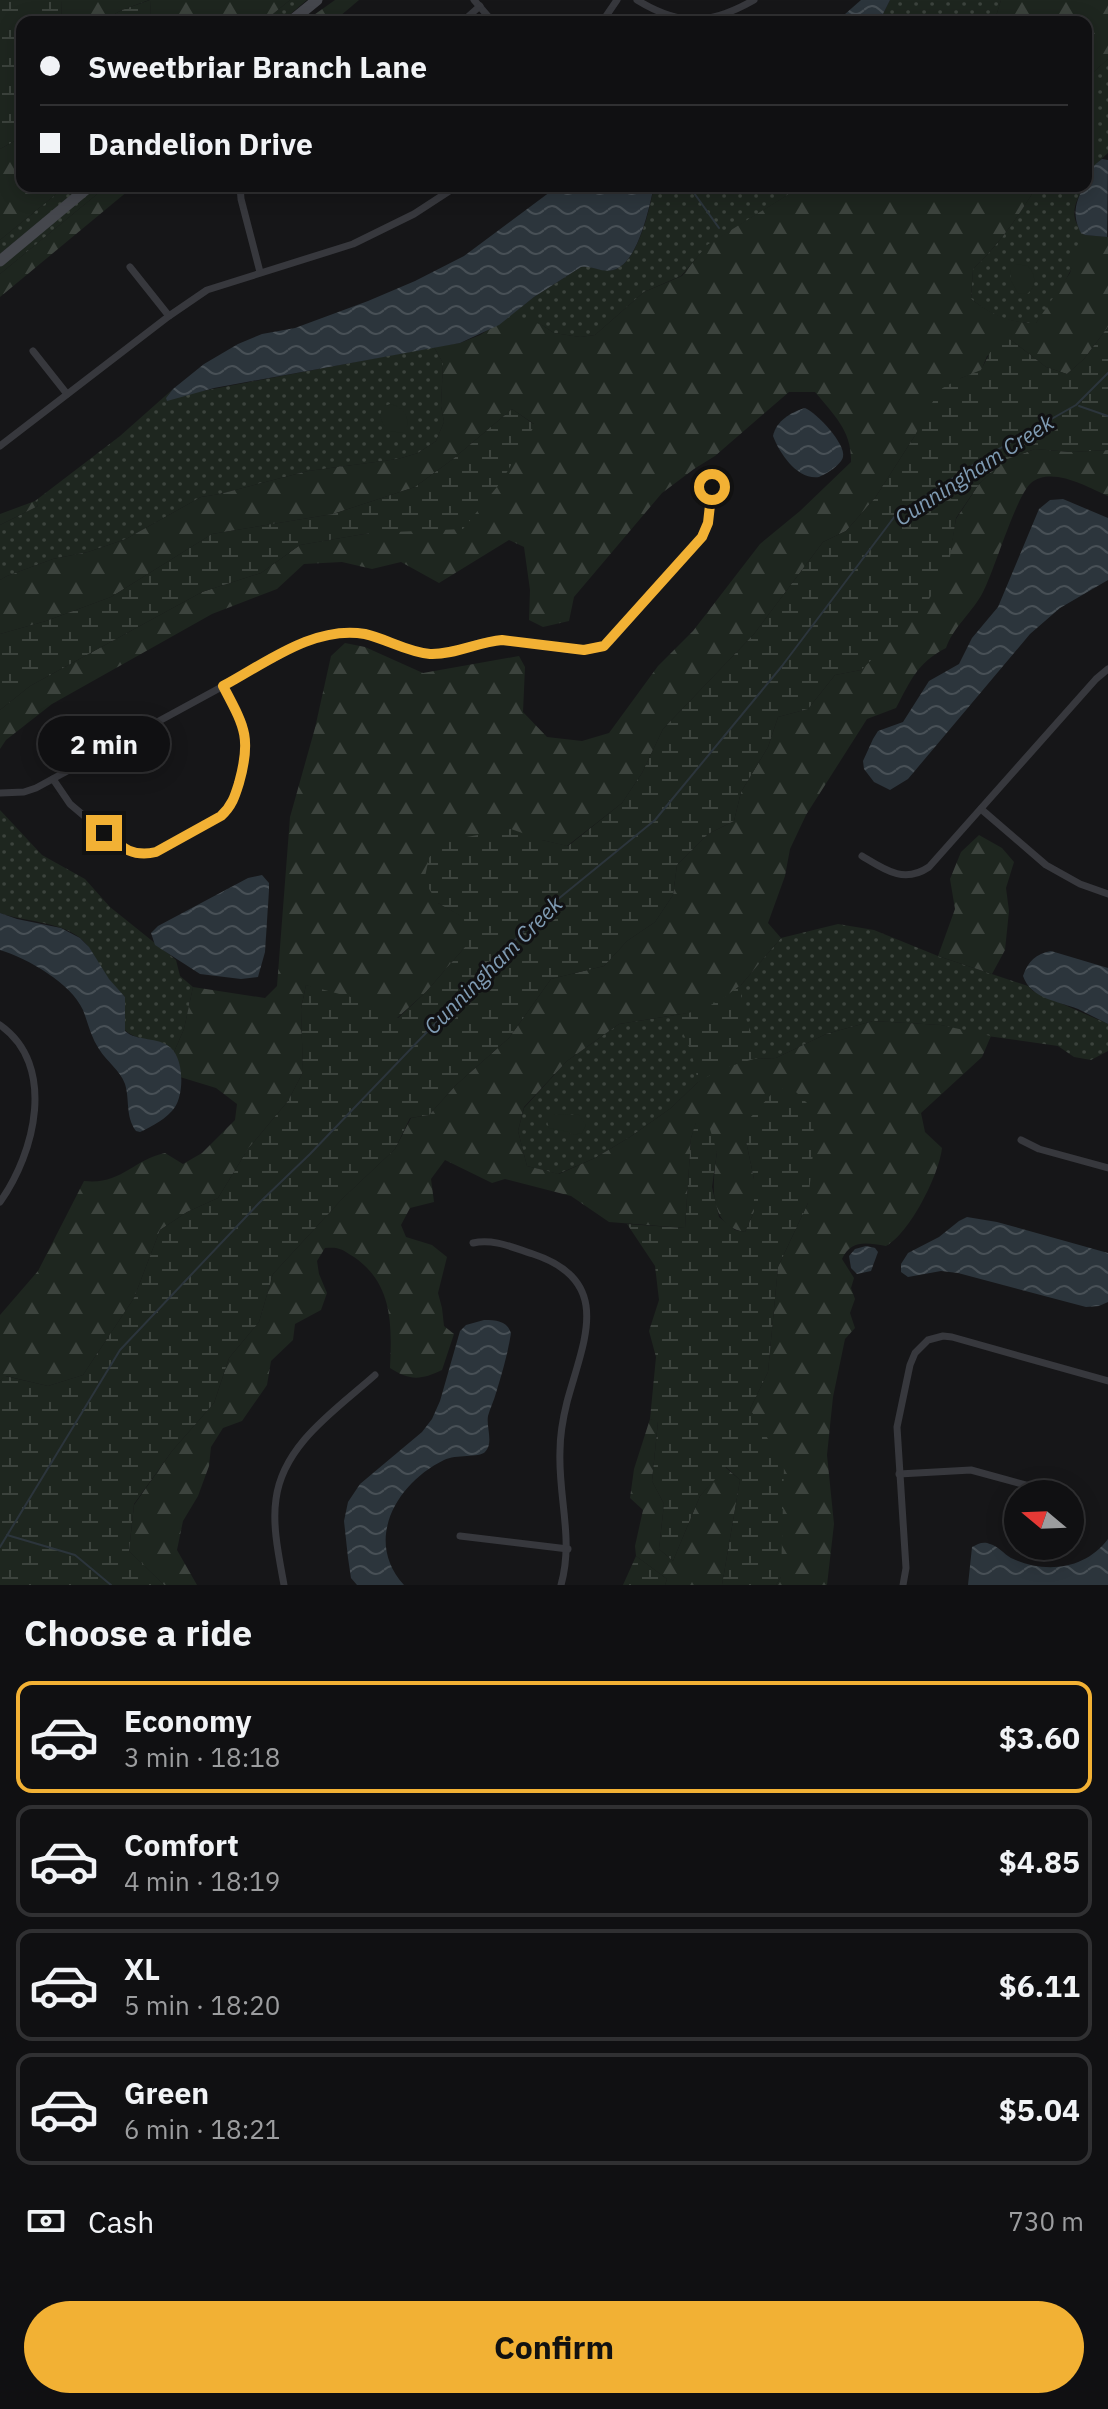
<!DOCTYPE html>
<html lang="en">
<head>
<meta charset="utf-8">
<style>
	body { margin:0; font-family:"IBM Plex Sans",sans-serif; background:#1e1e20; color:#f1f3f6; height:100vh; display:flex; flex-direction:column; font-size:30px; white-space:nowrap }
	* { box-sizing:border-box; margin:0 }
	p { font-size:26px; color:#9c9d9f }
	.icon { flex:none; width:44px; height:44px; fill:none; stroke:currentColor; stroke-width:2; stroke-linecap:round; stroke-linejoin:round }
	.map { position:relative; height:1585px; overflow:hidden }
	.details { display:flex; flex-direction:column; background:#101012; flex:1 }
	.details>* { flex:none }
	.top-card { position:absolute; left:16px; top:16px; width:1076px; height:176px; border-radius:16px; box-shadow:0 4px 20px #0003,0 0 0 2px #303032; display:grid; align-content:center; height:176px; padding:0 24px; background:#101012 }
	.needle { width:52px; rotate:289deg }
	.buttons { position:absolute; left:1004px; top:1480px; display:grid; gap:16px }
	.buttons a { display:grid; place-items:center; width:80px; height:80px; border-radius:50%; background:#101012; box-shadow:0 4px 20px #0003,0 0 0 2px #303032; font-size:40px }
	.end { position:absolute; width:36px; height:36px; margin:-18px; border:10px solid #f2b134; background:#111; box-shadow:0 0 0 4px #111 }
	.from { border-radius:50% }
	.bubble { position:absolute; height:56px; border-radius:28px; background:#101012; box-shadow:0 4px 20px #0003,0 0 0 2px #303032; font-size:26px; font-weight:800; line-height:56px; text-align:center }
	.top-card b { display:flex; align-items:center; gap:28px; height:76px; font-size:30px }
	.top-card b+b { border-top:2px solid #303032 }
	.top-card i { width:20px; height:20px; background:#f1f3f6 }
	ul { padding:0; list-style:none }
	li { display:flex; align-items:center; gap:24px; height:112px; margin:0 16px 12px; padding:0 8px; border:4px solid #303032; border-radius:16px }
	li div { flex:1 }
	li b { display:block; font-size:30px }
	li em { font-style:normal; font-weight:800 }
	li.selected { border-color:#f2b134 }
	li>.icon { width:72px; height:72px; stroke-width:1.5 }
	h2 { padding:0 24px; font-size:36px; line-height:96px }
	.pay { display:flex; align-items:center; gap:20px; height:88px; padding:0 24px; font-size:30px }
	.pay p { margin-inline-start:auto }
	.action { display:flex; gap:16px; margin-top:auto; padding:16px 24px }
	.action a { flex:1; height:92px; border-radius:48px; background:#f2b134; color:#111; font-size:32px; font-weight:800; line-height:92px; text-align:center }
	.map>svg:first-child { display:block }
	.grass { fill:url(#grass-dots) }
	.forest { fill:url(#forest-firs) }
	.wetland { fill:url(#wetland-marsh) }
	.pitch { fill:#1e261f }
	.water { fill:url(#water-waves) }
	.lines { fill:none; stroke-linecap:round; stroke-linejoin:round }
	.stream { stroke:#2c353c; stroke-width:2 }
	.street { stroke:#37383d; stroke-width:7 }
	.secondary { stroke:#45474d; stroke-width:11 }
	.route { stroke:#f2b134; stroke-width:10 }
	.labels { text-anchor:middle; stroke-width:6; stroke-linejoin:round; paint-order:stroke }
	.water-label { font-size:22px; font-style:italic; fill:#7f9bb3; stroke:#111113 }
</style>
</head>
<body>
<div class="map">
<svg width="1108" height="1585" viewBox="0 0 1108 1585">
	<defs>
		<pattern id="grass-dots" width="8" height="8" patternUnits="userSpaceOnUse" patternTransform="scale(2)"><rect width="8" height="8" fill="#1e261f"/><path d="M2 2h.1M6 6h.1" fill="none" stroke="#3c433d" stroke-width="1.8" stroke-linecap="round"/></pattern>
		<pattern id="forest-firs" width="22" height="20" patternUnits="userSpaceOnUse" patternTransform="scale(2)"><rect width="22" height="20" fill="#1e261f"/><path d="M5 1l3.5 6h-7zM16 11l3.5 6h-7z" fill="#3c433d"/></pattern>
		<pattern id="wetland-marsh" width="20" height="14" patternUnits="userSpaceOnUse" patternTransform="scale(2)"><rect width="20" height="14" fill="#1e261f"/><path d="M1 5h8M5 5V1M11 12h8M15 12V8" fill="none" stroke="#3c433d"/></pattern>
		<pattern id="water-waves" width="16" height="10" patternUnits="userSpaceOnUse" patternTransform="scale(2)"><rect width="16" height="10" fill="#2c353c"/><path d="M0 5q4-4 8 0t8 0" fill="none" stroke="#485056"/></pattern>
	</defs>
	<rect width="100%" height="100%" fill="#161618"/>
	<!-- grass -->
	<g class="grass">
		<path d="M290 0H307L281 22H263Z"/>
		<path d="M890 0H1001L997 13 992 22H879Z"/>
		<path d="M1108 59V153L1097 163 1086 180V82L1088 77Z"/>
		<path d="M66 186H83L0 254V240Z"/>
		<path d="M97 186H107L0 274V266Z"/>
		<path d="M654 186H802L708 245 681 276 644 292 595 335 580 337 554 333 542 325 507 318 534 297 581 267C592 265 602 272 613 270 638 264 650 208 654 186Z"/>
		<path d="M1037 186H1084C1078 198 1071 209 1076 222 1077 224 1081 231 1081 233 1083 260 1052 303 1036 323 1008 323 993 316 971 299L973 269C999 245 1018 217 1037 186Z"/>
		<path d="M434 347 443 363 441 406 444 422 436 441 418 453 398 459 308 471 220 494 201 497 126 539 88 552 53 559 7 576 0 580V525L38 506 35 501 120 436 173 389 166 398Z"/>
		<path d="M0 810 42 855 85 879 110 907 176 960 180 976 193 987 184 1029 174 1052C160 1037 138 1043 125 1030V997C118 990 110 982 104 973 96 961 91 946 79 937 57 921 25 922 0 913Z"/>
		<path d="M838 924 874 930 938 956 1028 986 1033 991 1108 1024V1051L1091 1060 1074 1057 1058 1046 980 1035 941 1025 873 1021 826 1034 776 1058 754 1059 698 1082 671 1108 630 1137 595 1158 558 1174 527 1166 518 1131 524 1108 567 1061 619 1024 701 1011 741 985 781 938Z"/>
	</g>
	<!-- forest -->
	<g class="forest">
		<path d="M62 0H149L122 10 100 22H61Z"/>
		<path d="M150 0H290L263 22H147L151 18Z"/>
		<path d="M335 0H359L333 22H304Z"/>
		<path d="M1001 0H1108V59L1088 77 1086 82V22H992L997 13Z"/>
		<path d="M22 137V186H66L0 240V149Z"/>
		<path d="M107 186H134L0 297V274Z"/>
		<path d="M802 186H1037C1018 217 999 245 973 269L971 299C992 315 1010 323 1036 323L1070 273 1081 233 1085 235 1108 237V327L1084 359 1067 374 1046 367 1011 340 987 356 981 371 961 378 914 437 875 498 846 531 823 542 754 634 663 729 642 773 622 803 567 846 542 840 438 903 465 918V947L426 992 397 1018 306 985 301 1009 303 1072 288 1101 248 1149 218 1198 187 1212 160 1230 134 1298 83 1375 48 1386 6 1376 0 1381V1315L38 1271 84 1181C121 1185 131 1161 165 1153L183 1164 202 1153 235 1120 237 1104 216 1088 180 1077V1067L174 1052 184 1029 193 987 265 998 277 986 290 817 315 728 331 656 345 643 365 647 423 673 519 656 525 667 523 712 547 737 582 741 609 733 658 666 693 631 760 544 800 511 851 462C852 431 834 415 815 392H789L715 456 694 469 662 493 574 597 569 621 543 627 529 620 530 590 524 547 509 540 439 583 401 562 372 569 342 562 304 564 277 589 212 614 52 704 6 740 0 749V710L30 686 202 592 261 573 300 545 370 533 534 424 512 409 453 459 415 487 333 514 212 534 111 597 46 621 0 634V580L7 576 53 559 88 552 126 539 201 497 220 494 308 471 398 459 418 453 436 441 444 422 441 406 443 363 434 347 460 343 480 335 507 318 525 319 542 325 554 333 580 337 595 335 644 292 682 276 707 245Z"/>
		<path d="M1035 449 1071 452 1108 450V496C1087 487 1052 466 1031 483 1016 496 995 569 983 592 973 612 953 627 946 648 917 663 911 680 896 708L867 719 806 815 790 849 785 876 768 923 781 938 741 985 721 1000 701 1011 619 1024 567 1061 524 1107 518 1131 527 1166 559 1174 595 1158 630 1137 671 1108 698 1082 723 1068 754 1059 776 1058 826 1034 873 1021 941 1025 991 1036 982 1057 921 1113 925 1132 942 1148C939 1175 910 1233 886 1246 867 1243 851 1239 842 1259L854 1278 851 1288 855 1299 850 1313 855 1328 845 1339 833 1397 827 1455 834 1524 827 1585H776L781 1577 763 1434 750 1409 768 1372 778 1267 808 1203 746 1141 754 1179V1212L745 1232C706 1226 713 1180 717 1152L696 1123 691 1138 685 1228 609 1222 571 1196 505 1179 492 1183 445 1160 431 1179 434 1202 410 1208 401 1225 406 1237 432 1245 447 1257 438 1293 442 1308 444 1326 454 1334 442 1370C421 1380 410 1381 390 1368 392 1325 393 1284 354 1257 341 1249 340 1247 325 1248L317 1261 319 1274 327 1293 321 1310 295 1324 293 1340 271 1361 267 1385 242 1421 223 1428 211 1447 209 1466 198 1496 183 1521 177 1550 197 1585H164L129 1551 134 1505 172 1451 214 1403 229 1358 259 1322 273 1274 342 1199 395 1149 411 1118 429 1115 456 1085 509 1038 551 979 604 966 627 941 655 922 673 895 677 865 708 834 734 821 741 792 768 747 778 717 808 709 835 675 861 670 947 570 956 519 979 484 1005 460Z"/>
		<path d="M35 501 38 506 0 525V514Z"/>
		<path d="M979 835 1002 848 1014 862 1006 888 1009 911 1005 950 992 974 938 956 955 909 950 879 961 852Z"/>
		<path d="M650 1419 658 1421 652 1481 664 1504 659 1549 673 1561 700 1496 725 1467 740 1480 722 1585H665L667 1579 636 1556 635 1546 643 1510 630 1498 634 1469Z"/>
	</g>
	<!-- wetland -->
	<g class="wetland">
		<path d="M0 0H62L61 22H22V137L0 149Z"/>
		<path d="M150 0 151 18 147 22H100L122 10Z"/>
		<path d="M1108 327V450L1071 452 1035 449 1005 460 979 484 956 518 948 570 920 613 861 670 835 675 808 709 778 717 768 747 741 792 734 821 708 834 677 865 673 895 655 922 627 941 604 966 551 979 509 1038 456 1085 429 1115 410 1118 395 1149 342 1199 273 1274 259 1322 229 1358 214 1403 172 1451 134 1504 129 1551 164 1585H0V1381L5 1376 48 1386 83 1375 134 1298 160 1230 187 1212 218 1198 248 1149 288 1101 303 1072 301 1009 306 985 358 999 398 1018 426 992 465 947 464 918 438 903 424 881 429 858 439 842 511 829 542 840 568 846 622 803 642 773 663 729 754 634 823 542 846 531 875 498 914 437 939 390 961 378 981 370 998 337 1011 340 1046 367 1067 374 1084 359Z"/>
		<path d="M512 409 535 425 501 482 463 529 370 533 300 545 261 573 202 592 30 686 0 710V634L46 621 111 597 212 534 333 514 415 487 453 459Z"/>
		<path d="M741 985V1004L753 1039 754 1059 723 1068 698 1082C693 1055 688 1039 673 1016 706 1010 714 1005 741 985Z"/>
		<path d="M777 1088 795 1091 813 1109 814 1143 808 1203 778 1267 768 1372 750 1409 784 1466 781 1577 776 1585H722L740 1480 726 1467 700 1496 673 1561 659 1549 664 1504 652 1481 658 1422 650 1419 656 1357 649 1331 659 1300 655 1266 627 1224 685 1228 691 1138 696 1122 710 1129 717 1152 712 1187 719 1217 735 1230 745 1232 754 1212V1179L746 1141 750 1118Z"/>
		<path d="M636 1556 667 1579 665 1585H623Z"/>
	</g>
	<!-- pitch -->
	<g class="pitch">
		<path d="M1016 264 1028 266C1036 274 1037 286 1027 294L1018 293 1011 281 1010 270Z"/>
		<path d="M390 404C402 407 409 414 407 426L402 433 390 431C380 424 375 409 390 404Z"/>
		<path d="M554 1114 579 1115 586 1125 582 1133 573 1135 568 1132 549 1128 547 1121Z"/>
	</g>
	<!-- water -->
	<g class="water">
		<path d="M861 0H890L879 22H836Z"/>
		<path d="M1102 159 1108 160 1107 237 1085 235 1081 233C1072 215 1075 203 1084 186H1086C1086 174 1093 165 1102 159Z"/>
		<path d="M558 186H654C649 208 638 264 613 270 602 273 592 265 581 267L534 297 499 325 460 343 214 388 167 401 166 398 173 389 204 364 238 344 262 334 295 328 368 301 415 281 464 256Z"/>
		<path d="M805 408C817 413 846 444 843 457 841 465 826 474 819 477 797 480 780 454 773 436 776 421 791 412 805 408Z"/>
		<path d="M1063 499 1108 518V580L1060 608 1030 634 908 779 890 790 874 782 864 769 863 761 873 739 878 731 903 722 929 681 959 664 972 638 998 607 1039 509 1050 500Z"/>
		<path d="M262 875 269 883V890L265 952 258 977 241 979 200 974 155 945 151 933 158 926 248 878Z"/>
		<path d="M0 913 17 919 61 928 80 938 89 947 109 979 125 997V1031C137 1042 158 1036 171 1048 184 1060 184 1093 175 1107 168 1118 151 1127 140 1132L136 1131C125 1116 130 1100 125 1084 120 1070 107 1062 99 1049 91 1037 88 1023 83 1010 71 983 27 958 0 950Z"/>
		<path d="M1051 951 1108 968V1024C1098 1019 1088 1014 1078 1009 1058 1001 1031 999 1023 976 1028 961 1036 954 1051 951Z"/>
		<path d="M967 1217 997 1222 1108 1253V1302L1099 1306 1086 1307 958 1273 941 1271 908 1277 901 1272V1264L908 1253 939 1237 959 1221Z"/>
		<path d="M866 1246 875 1248 878 1252 871 1271 857 1274 851 1268 849 1256 855 1249Z"/>
		<path d="M484 1320C497 1320 507 1321 511 1333 508 1353 502 1374 496 1393 494 1401 490 1408 488 1416 486 1427 494 1443 485 1452 479 1458 456 1454 444 1460 397 1483 363 1540 404 1585H357L351 1578 348 1558 344 1521 348 1502 360 1484 422 1432 432 1419 440 1401 460 1331 466 1325Z"/>
		<path d="M1108 1539V1585H968L972 1547C978 1544 983 1541 990 1544 998 1546 1004 1554 1011 1558 1044 1574 1085 1570 1108 1539Z"/>
	</g>
	<g class="lines">
		<!-- stream -->
		<g class="stream">
			<path d="M689 186 719 228"/>
			<path d="M1079 406 1108 416"/>
			<path d="M7 1535 75 1555 111 1585"/>
			<path d="M0 1547 120 1350 259 1203 310 1154 541 913 655 820 782 666 895 516 990 454 1076 405 1108 373"/>
		</g>
		<!-- street -->
		<g class="street">
			<path d="M474 0 493 22"/>
			<path d="M637 0C681 27 710 25 754 0"/>
			<path d="M462 22 480 6"/>
			<path d="M602 22 617 0"/>
			<path d="M240 186 241 199 260 272"/>
			<path d="M130 267 169 316"/>
			<path d="M33 351 67 394"/>
			<path d="M0 446 169 316 207 290 353 244 414 214 457 186"/>
			<path d="M53 779 70 804 122 848 136 854 156 852 221 816 231 805 235 797 246 752 243 724 223 686"/>
			<path d="M0 793 24 792 36 788 304 642C335 629 363 632 394 643 405 647 417 653 429 654 454 656 476 639 502 640 533 640 583 661 610 642L702 537 708 523 712 487"/>
			<path d="M981 809 1046 865 1080 884 1108 894"/>
			<path d="M862 856C885 870 904 884 929 867L1096 679 1108 669"/>
			<path d="M0 1025C57 1065 35 1153 0 1202"/>
			<path d="M1021 1140 1039 1149 1108 1168"/>
			<path d="M473 1243C493 1238 514 1248 533 1254 615 1281 583 1342 567 1402 563 1418 560 1435 560 1451 558 1497 574 1539 561 1585"/>
			<path d="M899 1474 971 1470 1048 1491"/>
			<path d="M460 1536 568 1549"/>
			<path d="M284 1585C279 1557 272 1526 276 1499 283 1444 337 1409 375 1375"/>
			<path d="M903 1585 906 1568 897 1427 910 1365 915 1353 928 1340 943 1336 952 1337 1108 1381"/>
		</g>
		<!-- secondary -->
		<g class="secondary">
			<path d="M290 22 317 0"/>
			<path d="M0 261 90 186"/>
		</g>
	</g>
	<g class="lines">
		<!-- route -->
		<path class="route" d="M104 833C121 847 133 858 156 852L221 816C232 806 235 796 239 783 252 737 244 726 223 686 266 663 314 625 365 634 387 639 407 652 430 654 454 655 478 642 502 640L584 650 604 646 702 537 708 523 712 487"/>
	</g>
	<g class="labels">
		<!-- water labels -->
		<g class="water-label">
			<text transform="translate(974 470) rotate(-33)" y="8">Cunningham Creek</text>
			<text transform="translate(493 965) rotate(-45)" y="8">Cunningham Creek</text>
		</g>
	</g>
</svg>
<div class="buttons">
<a><svg class="needle" viewBox="-14 -14 28 28"><path d="M0-13l5 13h-10z" fill="#e53935"/><path d="M0 13l5-13h-10z" fill="#9c9d9f"/></svg></a>
</div>
<i class="end from" style="left:712px;top:487px"></i>
<i class="end" style="left:104px;top:833px"></i>
<div class="bubble" style="left:38px;top:716px;width:132px">2 min</div>
<div class="top-card">
<b><i class="from"></i>Sweetbriar Branch Lane</b>
<b><i></i>Dandelion Drive</b>
</div>
</div>
<section class="details">
<h2>Choose a ride</h2>
<ul>
<li class="selected"><svg class="icon" aria-label="car" viewBox="0 0 24 24"><path d="M5 17H2v-5l4-1 3-4h7l3 4 3 1v5h-3M9 17h6M6 11h13"/><circle cx="7" cy="17" r="2"/><circle cx="17" cy="17" r="2"/></svg><div><b>Economy</b><p>3 min · 18:18</p></div><em>$3.60</em></li>
<li><svg class="icon" aria-label="car" viewBox="0 0 24 24"><path d="M5 17H2v-5l4-1 3-4h7l3 4 3 1v5h-3M9 17h6M6 11h13"/><circle cx="7" cy="17" r="2"/><circle cx="17" cy="17" r="2"/></svg><div><b>Comfort</b><p>4 min · 18:19</p></div><em>$4.85</em></li>
<li><svg class="icon" aria-label="car" viewBox="0 0 24 24"><path d="M5 17H2v-5l4-1 3-4h7l3 4 3 1v5h-3M9 17h6M6 11h13"/><circle cx="7" cy="17" r="2"/><circle cx="17" cy="17" r="2"/></svg><div><b>XL</b><p>5 min · 18:20</p></div><em>$6.11</em></li>
<li><svg class="icon" aria-label="car" viewBox="0 0 24 24"><path d="M5 17H2v-5l4-1 3-4h7l3 4 3 1v5h-3M9 17h6M6 11h13"/><circle cx="7" cy="17" r="2"/><circle cx="17" cy="17" r="2"/></svg><div><b>Green</b><p>6 min · 18:21</p></div><em>$5.04</em></li>
</ul>
<div class="pay"><svg class="icon" aria-label="cash" viewBox="0 0 24 24"><path d="M3 7h18v10H3z"/><circle cx="12" cy="12" r="2"/></svg>Cash<p>730 m</p></div>
<div class="action"><a>Confirm</a></div>
</section>
</body>
</html>
